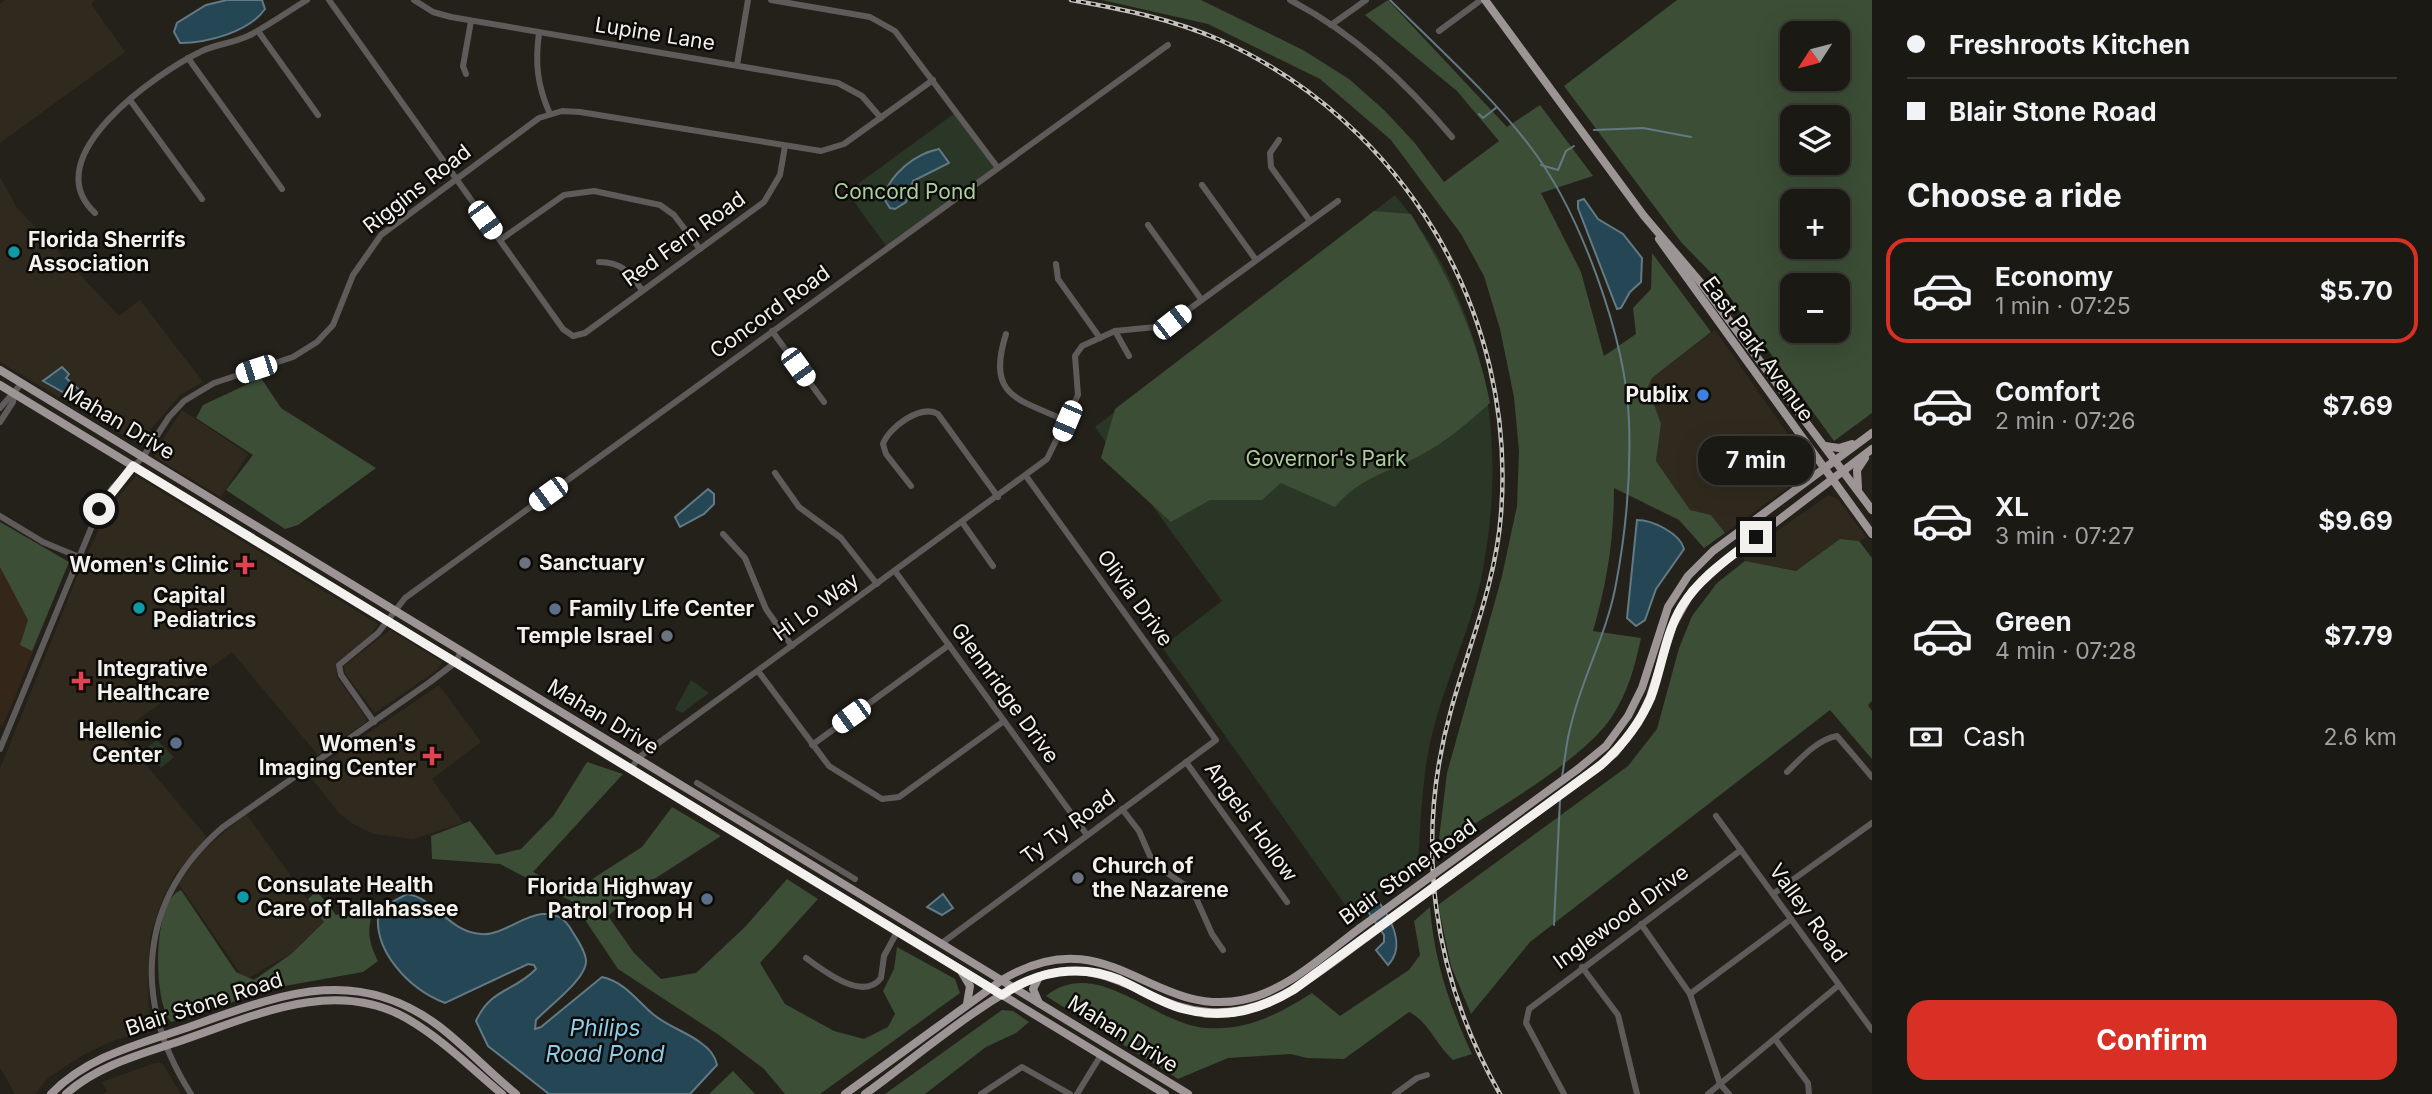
<!DOCTYPE html>
<html lang="en">
<head>
<meta charset="utf-8">
<style>
	body { margin:0; font-family:Inter,sans-serif; background:#24221d; color:#f1f3f6; height:100vh; display:flex; flex-direction:column; font-size:26px; white-space:nowrap }
	* { box-sizing:border-box; margin:0 }
	p { font-size:23px; color:#a0a0a0 }
	.icon { flex:none; width:38px; height:38px; fill:none; stroke:currentColor; stroke-width:2; stroke-linecap:round; stroke-linejoin:round }
	.map { position:relative; flex:1; overflow:hidden }
	.side { display:flex; flex-direction:column; background:#1b1914; width:560px }
	.side>* { flex:none }
	.banner { display:grid; align-content:center; height:154px; padding:0 35px; background:#1b1914 }
	.needle { width:46px; rotate:234deg }
	.controls { position:absolute; left:1780px; top:21px; display:grid; gap:14px }
	.controls a { display:grid; place-items:center; width:70px; height:70px; border-radius:14px; background:#1b1914; box-shadow:0 7px 28px #0002,0 0 0 2px #393834; font-size:35px }
	.end { position:absolute; width:32px; height:32px; margin:-16px; border:9px solid #f3f1ed; background:#111; box-shadow:0 0 0 4px #111 }
	.from { border-radius:50% }
	.bubble { position:absolute; height:49px; border-radius:21px; background:#1b1914; box-shadow:0 7px 28px #0002,0 0 0 2px #393834; font-size:23px; font-weight:700; line-height:49px; text-align:center }
	.car { position:absolute; width:21px; height:42px; margin:-21px -10px; border-radius:9px; box-shadow:0 0 5px 2px #0007; background:linear-gradient(#fff 24%,#345 0 40%,#fff 0 76%,#345 0 86%,#fff 0) }
	.banner b { display:flex; align-items:center; gap:24px; height:66px; font-size:26px }
	.banner b+b { border-top:2px solid #393834 }
	.banner i { width:18px; height:18px; background:#f1f3f6 }
	ul { padding:0; list-style:none }
	li { display:flex; align-items:center; gap:21px; height:105px; margin:0 14px 10px; padding:0 21px; border:4px solid transparent; border-radius:21px }
	li div { flex:1 }
	li b { display:block; font-size:26px }
	li em { font-style:normal; font-weight:700 }
	li.current { border-color:#d93025 }
	li>.icon { width:63px; height:63px; stroke-width:1.5 }
	h2 { padding:0 35px; font-size:32px; line-height:84px }
	.pay { display:flex; align-items:center; gap:18px; height:77px; padding:0 35px; font-size:26px }
	.pay p { margin-inline-start:auto }
	.button { display:flex; gap:14px; margin-top:auto; padding:14px 35px }
	.button a { flex:1; height:80px; border-radius:21px; background:#d93025; color:#fff; font-size:28px; font-weight:700; line-height:80px; text-align:center }
	main { display:flex; flex:1; min-height:0 }
	.map>svg:first-child { display:block }
	.built { fill:#302a1e }
	.medical { fill:#342619 }
	.green { fill:#2a3626 }
	.forest { fill:#3c4e36; fill-rule:evenodd }
	.water { fill:#254655; stroke:#637983; stroke-width:2 }
	.lines { fill:none; stroke-linecap:round; stroke-linejoin:round }
	.stream { stroke:#637983; stroke-width:2 }
	.minor { stroke:#5f5b5b; stroke-width:6 }
	.major { stroke:#9d9595; stroke-width:8 }
	.rail-casing { stroke:#c4c2bd; stroke-width:4.5 }
	.rail { stroke:#0c0b08; stroke-width:2; stroke-dasharray:5; stroke-linecap:butt }
	.major-bridge { stroke:#9d9595; stroke-width:8 }
	.route { stroke:#f3f1ed; stroke-width:9 }
	.culture-dot { fill:#0f9aa8; stroke:#0c0b08; stroke-width:2.5 }
	.shop-dot { fill:#3f7fe0; stroke:#0c0b08; stroke-width:2.5 }
	.worship-dot { fill:#6b7280; stroke:#0c0b08; stroke-width:2.5 }
	.health-dot { fill:#e0444e; stroke:#0c0b08; stroke-width:2.5 }
	.service-dot { fill:#5c6f8a; stroke:#0c0b08; stroke-width:2.5 }
	.labels { text-anchor:middle; stroke-width:5; stroke-linejoin:round; paint-order:stroke }
	.street-label { font-size:21px; fill:#f3f1ed; stroke:#0c0b08 }
	.park-label { font-size:21px; fill:#aace9e; stroke:#0c0b08 }
	.poi-label { font-size:21px; font-weight:bold; fill:#f3f1ed; stroke:#0c0b08; text-anchor:start }
	.water-label { font-size:23px; font-style:italic; fill:#8dcbe9; stroke:#0c0b08 }
</style>
</head>
<body>
<main>
<div class="map">
<svg width="1872" height="1094" viewBox="0 0 1872 1094">
	<rect width="100%" height="100%" fill="#24211b"/>
	<!-- built -->
	<g class="built">
		<path d="M5 0H95L91 4 125 52 0 143V4Z"/>
		<path d="M0 177 17 208 119 316 140 300 203 382 180 395 138 444 0 362Z"/>
		<path d="M1715 330 1811 467V471L1725 533 1711 515 1690 510 1656 461 1661 424 1648 387 1652 378Z"/>
		<path d="M182 410 248 454 221 497 155 457 156 450Z"/>
		<path d="M136 476 378 624 371 635 336 663 337 677 366 718V722L318 755 232 652 119 733 207 837 175 874 162 900 150 937 148 999 152 1029 110 1042 83 1055 48 1078 35 1094H15L0 1068V769L83 562 110 507Z"/>
		<path d="M1828 495 1838 499 1866 537 1859 541 1840 539 1796 571 1745 561 1742 556Z"/>
		<path d="M390 630 442 662 437 670 375 713 345 673 344 666Z"/>
		<path d="M439 685 481 742 432 779 463 823 413 839 374 834 355 825 339 813 308 774Z"/>
		<path d="M246 814 324 922 290 954 245 980 178 883 203 850Z"/>
		<path d="M155 1063H162L181 1094H103L107 1091 102 1082Z"/>
	</g>
	<!-- medical -->
	<path class="medical" d="M0 522 69 562 3 726 0 725Z"/>
	<!-- green -->
	<g class="green">
		<path d="M955 113 996 168 887 247 847 192Z"/>
		<path d="M1395 195C1488 308 1509 439 1481 580 1470 630 1447 677 1434 727 1422 771 1421 818 1418 864L1351 913 1162 647 1222 601 1095 427Z"/>
		<path d="M691 680 709 693 682 713 675 709Z"/>
		<path d="M157 740 174 757 161 768 146 748Z"/>
	</g>
	<!-- forest -->
	<g class="forest">
		<path d="M1102 0H1201L1303 50 1349 79 1384 110 1414 142 1444 182 1499 141 1457 91 1365 15 1388 0 1507 127 1540 105 1593 176 1541 193 1581 272 1604 356 1636 334 1633 308 1651 289 1652 253 1711 332 1652 378 1648 387 1661 424 1656 461 1690 510 1711 515 1725 533 1704 548 1679 520 1614 488C1614 539 1607 583 1593 631L1641 638C1635 666 1628 693 1611 718 1579 764 1486 815 1438 847L1447 773 1502 576 1517 506 1519 451 1514 397 1500 329 1484 276 1461 234 1391 140 1320 79 1208 24Z"/>
		<path d="M1677 0H1872V413L1834 441 1716 278 1681 242 1564 86ZM1792 33H1838V79H1792ZM1792 117H1838V163H1792ZM1838 201V247H1792V201ZM1838 285V331H1792V285Z"/>
		<path d="M1374 211 1411 214C1447 274 1477 334 1490 403 1468 423 1446 442 1419 456 1388 472 1358 479 1335 507L1281 483 1262 500H1210L1171 522 1101 458 1115 409Z"/>
		<path d="M261 378 281 408 376 468 298 525 285 529 226 490 253 455 196 418 203 405Z"/>
		<path d="M0 522 69 562 32 651 20 645 28 620 0 567Z"/>
		<path d="M1840 539 1859 541 1872 558V701L1868 705 1872 711V759L1830 710 1530 942 1471 1014 1451 966 1438 905 1628 766 1657 729 1679 648 1692 616 1717 583 1745 561 1796 571Z"/>
		<path d="M587 762 623 774 533 872 572 892 642 847 672 807 721 836 648 883 608 916 634 953 661 979 696 973 746 926 787 879 818 899 760 963 785 1004 834 1031 864 1039 888 1027 895 1014 883 991 894 969 897 947 955 979 960 993 820 1094H785L764 1069 719 1035 618 969 573 902 500 864 432 859 431 836 470 821 496 855 521 849 554 815Z"/>
		<path d="M181 890 236 972 254 980 291 954 324 922 308 899 317 891 336 915C350 914 357 899 371 902L375 908C366 926 368 942 378 961L363 972 279 987 171 1022C152 1001 153 899 181 890Z"/>
		<path d="M1430 907C1434 960 1449 1005 1472 1054L1453 1060C1437 1046 1428 1021 1409 1012L1344 1059 1307 1058 1291 1054 1228 1058 1178 1079 1046 996C1097 955 1153 1024 1206 1028 1247 1031 1279 1014 1312 993L1340 1016 1409 970 1420 955 1414 921Z"/>
		<path d="M1002 1010 1013 1011 1029 1022 1016 1033 986 1047 925 1094H885Z"/>
		<path d="M733 1071 755 1094H709Z"/>
	</g>
	<!-- water -->
	<g class="water">
		<path d="M227 0H262L265 9C249 32 207 43 180 43L174 32 177 23 206 5Z"/>
		<path d="M939 149 949 163 913 181 906 202 895 209 890 208 883 197C891 174 914 154 939 149Z"/>
		<path d="M1584 199 1598 219 1623 234 1642 258 1641 282 1630 292 1621 308 1617 309 1578 208V201Z"/>
		<path d="M62 367 69 374 66 378 83 393 77 400 43 381Z"/>
		<path d="M708 489 714 494V504L704 514 680 527 675 517Z"/>
		<path d="M1637 520C1652 520 1680 533 1684 549L1656 589 1645 620 1636 626 1627 618Z"/>
		<path d="M407 894C435 898 450 933 481 934 502 936 521 916 542 914 556 913 565 918 572 931 577 939 585 950 586 960 588 978 549 1006 536 1020L535 1029 541 1027 602 977C625 982 637 1001 654 1015 669 1027 687 1032 701 1043 710 1049 715 1055 717 1065L690 1094H549L488 1046 476 1021C491 988 514 992 536 969L534 965 528 964 445 1003C409 989 371 950 379 909Z"/>
		<path d="M943 894 953 908 942 915 927 907Z"/>
		<path d="M1379 902C1391 919 1406 947 1388 965L1376 950 1384 942V935L1367 910Z"/>
	</g>
	<g class="lines">
		<!-- stream -->
		<g class="stream">
			<path d="M1390 0C1437 47 1488 92 1529 145 1580 211 1626 338 1629 421 1631 475 1626 531 1616 584 1607 634 1582 677 1571 725 1566 742 1565 760 1562 777"/>
			<path d="M1479 114 1483 118 1497 107"/>
			<path d="M1594 130 1643 128 1691 137"/>
			<path d="M1541 165 1558 170 1566 151 1574 146"/>
			<path d="M1554 925 1560 800"/>
		</g>
		<!-- minor -->
		<g class="minor">
			<path d="M329 0 563 329 573 336 585 333 764 202 780 175 785 146"/>
			<path d="M414 0 433 12 451 17 838 83 862 96 881 118"/>
			<path d="M771 0 870 17 895 31 998 168"/>
			<path d="M1290 0C1354 33 1406 83 1452 137"/>
			<path d="M1331 25 1366 0"/>
			<path d="M258 31 318 115"/>
			<path d="M1439 31 1481 0"/>
			<path d="M539 33C535 63 537 85 550 114"/>
			<path d="M188 58 282 189"/>
			<path d="M737 65 748 0"/>
			<path d="M466 74 463 66 471 21"/>
			<path d="M130 100 202 199"/>
			<path d="M1279 140 1270 153 1271 167 1310 221"/>
			<path d="M1202 185 1256 260"/>
			<path d="M95 213C34 157 158 72 202 51 217 44 233 43 248 36 268 26 287 12 307 0"/>
			<path d="M1148 225 1201 299"/>
			<path d="M500 240 564 195 594 191 660 205 674 215 700 249"/>
			<path d="M599 262C622 262 630 273 642 290"/>
			<path d="M1056 264 1058 279 1100 338"/>
			<path d="M772 331 824 402"/>
			<path d="M1115 331 1129 356"/>
			<path d="M1006 334C986 397 1018 399 1067 421"/>
			<path d="M0 408 22 383"/>
			<path d="M0 422 13 402 14 394"/>
			<path d="M775 473 799 507 841 538 877 584"/>
			<path d="M911 486 886 454 883 444C889 427 921 404 938 414L998 497"/>
			<path d="M0 516 43 542 79 557"/>
			<path d="M962 522 993 566"/>
			<path d="M723 534 745 558 766 609 792 646"/>
			<path d="M895 571 1087 835"/>
			<path d="M758 671 829 766 882 799 899 797 1004 721"/>
			<path d="M374 722 341 675 339 665 378 633 405 598 1168 45"/>
			<path d="M812 745 949 645"/>
			<path d="M0 749 99 509 112 488 143 457 169 417 184 401 214 383 293 357 317 342 333 325 353 275 381 235 539 118 562 111 580 112 821 151 844 144 933 80"/>
			<path d="M1186 762 1287 902"/>
			<path d="M631 769 638 758 1047 459 1078 395 1075 356 1082 346 1115 331 1166 326 1338 201"/>
			<path d="M1787 772C1800 759 1818 739 1837 736L1872 777"/>
			<path d="M697 783 855 879"/>
			<path d="M1122 809 1139 831 1153 863 1186 886 1196 898 1212 934 1223 950"/>
			<path d="M1716 816 1872 1030"/>
			<path d="M1773 894 1872 823"/>
			<path d="M1641 924 1690 994 1720 1084 1729 1094"/>
			<path d="M942 943 1216 740 1026 476"/>
			<path d="M806 958C824 971 863 1002 881 978L884 956 897 932"/>
			<path d="M1582 967 1618 1015 1637 1094"/>
			<path d="M1690 994 1791 919"/>
			<path d="M1775 1039 1808 1083 1809 1094"/>
			<path d="M191 1094C132 1001 137 901 223 827L430 682 456 662 461 651"/>
			<path d="M981 1094 1022 1067 1070 1094"/>
			<path d="M1077 1094 1101 1055"/>
			<path d="M1395 1094 1417 1078 1427 1075"/>
			<path d="M1564 1094 1526 1023 1529 1009 1741 850"/>
			<path d="M1708 1094 1839 985"/>
		</g>
		<!-- major -->
		<g class="major">
			<path d="M1485 0 1644 216 1701 283 1872 510"/>
			<path d="M1659 239 1872 534"/>
			<path d="M0 370 1188 1094"/>
			<path d="M0 385 1165 1094"/>
			<path d="M1825 446 1839 448 1852 444"/>
			<path d="M1858 488 1857 470 1865 458"/>
			<path d="M1578 769 1606 746 1628 716 1642 688 1668 607 1688 576 1713 551 1872 433"/>
			<path d="M1582 779 1615 753 1638 723 1650 697 1673 625 1692 591 1726 560 1872 449"/>
			<path d="M961 971 970 986 967 1004"/>
			<path d="M1039 977 1033 989 1039 1003"/>
			<path d="M51 1094C87 1057 136 1045 183 1029 275 997 353 961 440 1027 467 1048 490 1073 516 1094"/>
			<path d="M66 1094C99 1064 146 1053 186 1039 256 1015 334 978 406 1018 441 1038 471 1068 502 1094"/>
			<path d="M845 1094 1002 980C1108 916 1150 1018 1242 1000 1286 992 1325 954 1360 928"/>
			<path d="M865 1094C912 1061 999 984 1051 973 1087 966 1117 979 1148 994 1242 1040 1293 991 1367 937"/>
		</g>
		<!-- rail casing -->
		<g class="rail-casing">
			<path id="rail" d="M1071 0C1122 9 1172 19 1220 40 1404 123 1517 313 1501 514 1496 582 1469 645 1451 710 1414 842 1432 975 1500 1094"/>
		</g>
		<!-- rail -->
		<use href="#rail" class="rail"/>
		<!-- major-bridge -->
		<g class="major-bridge">
			<path d="M1360 928 1578 769"/>
			<path d="M1367 937 1582 779"/>
		</g>
	</g>
	<g class="lines">
		<!-- route -->
		<path class="route" d="M99 509 133 466 1002 995C1037 971 1080 963 1120 980 1142 990 1161 1003 1184 1009 1223 1020 1260 1010 1293 990L1601 765C1622 746 1640 723 1651 697 1662 667 1665 634 1682 606 1701 576 1729 558 1756 537"/>
	</g>
	<!-- markers -->
	<g class="culture-dot">
		<circle cx="14" cy="252" r="7"/>
		<circle cx="139" cy="608" r="7"/>
		<circle cx="243" cy="897" r="7"/>
	</g>
	<circle class="shop-dot" cx="1703" cy="395" r="7"/>
	<g class="worship-dot">
		<circle cx="525" cy="563" r="7"/>
		<circle cx="667" cy="636" r="7"/>
		<circle cx="1078" cy="878" r="7"/>
	</g>
	<g class="health-dot">
		<path d="M241.5 554.5h7v7h7v7h-7v7h-7v-7h-7v-7h7z"/>
		<path d="M77.5 670.5h7v7h7v7h-7v7h-7v-7h-7v-7h7z"/>
		<path d="M428.5 745.5h7v7h7v7h-7v7h-7v-7h-7v-7h7z"/>
	</g>
	<g class="service-dot">
		<circle cx="555" cy="609" r="7"/>
		<circle cx="176" cy="743" r="7"/>
		<circle cx="707" cy="899" r="7"/>
	</g>
	<g class="labels">
		<!-- street labels -->
		<g class="street-label">
			<text transform="translate(655 34) rotate(9)" y="7">Lupine Lane</text>
			<text transform="translate(417 189) rotate(-38)" y="7">Riggins Road</text>
			<text transform="translate(684 239) rotate(-36)" y="7">Red Fern Road</text>
			<text transform="translate(770 312) rotate(-36)" y="7">Concord Road</text>
			<text transform="translate(1758 349) rotate(54)" y="7">East Park Avenue</text>
			<text transform="translate(119 422) rotate(31)" y="7">Mahan Drive</text>
			<text transform="translate(1135 598) rotate(54)" y="7">Olivia Drive</text>
			<text transform="translate(816 607) rotate(-36)" y="7">Hi Lo Way</text>
			<text transform="translate(1005 693) rotate(54)" y="7">Glennridge Drive</text>
			<text transform="translate(603 717) rotate(31)" y="7">Mahan Drive</text>
			<text transform="translate(1251 822) rotate(54)" y="7">Angels Hollow</text>
			<text transform="translate(1068 827) rotate(-36)" y="7">Ty Ty Road</text>
			<text transform="translate(1408 872) rotate(-36)" y="7">Blair Stone Road</text>
			<text transform="translate(1808 913) rotate(54)" y="7">Valley Road</text>
			<text transform="translate(1621 917) rotate(-36)" y="7">Inglewood Drive</text>
			<text transform="translate(204 1004) rotate(-18)" y="7">Blair Stone Road</text>
			<text transform="translate(1123 1034) rotate(32)" y="7">Mahan Drive</text>
		</g>
		<!-- park labels -->
		<g class="park-label">
			<text x="905" y="199">Concord Pond</text>
			<text x="1326" y="466">Governor's Park</text>
		</g>
		<!-- poi labels -->
		<g class="poi-label">
			<text x="28" y="247">Florida Sherrifs<tspan x="28" dy="24">Association</tspan></text>
			<text x="1689" y="402" text-anchor="end">Publix</text>
			<text x="539" y="570">Sanctuary</text>
			<text x="229" y="572" text-anchor="end">Women's Clinic</text>
			<text x="153" y="603">Capital<tspan x="153" dy="24">Pediatrics</tspan></text>
			<text x="569" y="616">Family Life Center</text>
			<text x="653" y="643" text-anchor="end">Temple Israel</text>
			<text x="97" y="676">Integrative<tspan x="97" dy="24">Healthcare</tspan></text>
			<text x="162" y="738" text-anchor="end">Hellenic<tspan x="162" dy="24">Center</tspan></text>
			<text x="416" y="751" text-anchor="end">Women's<tspan x="416" dy="24">Imaging Center</tspan></text>
			<text x="1092" y="873">Church of<tspan x="1092" dy="24">the Nazarene</tspan></text>
			<text x="257" y="892">Consulate Health<tspan x="257" dy="24">Care of Tallahassee</tspan></text>
			<text x="693" y="894" text-anchor="end">Florida Highway<tspan x="693" dy="24">Patrol Troop H</tspan></text>
		</g>
		<!-- water labels -->
		<g class="water-label">
			<text x="605" y="1036">Philips<tspan x="605" dy="26">Road Pond</tspan></text>
		</g>
	</g>
</svg>
<div class="controls">
<a><svg class="needle" viewBox="-14 -14 28 28"><path d="M0-13l5 13h-10z" fill="#e53935"/><path d="M0 13l5-13h-10z" fill="#a0a0a0"/></svg></a>
<a><svg class="icon" aria-label="layers" viewBox="0 0 24 24"><path d="M12 4l9 5-9 5-9-5zM3 14l9 5 9-5"/></svg></a>
<a>+</a>
<a>−</a>
</div>
<i class="end from" style="left:99px;top:509px"></i>
<i class="end" style="left:1756px;top:537px"></i>
<div class="bubble" style="left:1698px;top:436px;width:116px">7 min</div>
<i class="car" style="left:485px;top:220px;rotate:144deg"></i>
<i class="car" style="left:1172px;top:322px;rotate:52deg"></i>
<i class="car" style="left:798px;top:367px;rotate:144deg"></i>
<i class="car" style="left:256px;top:369px;rotate:252deg"></i>
<i class="car" style="left:1067px;top:421px;rotate:203deg"></i>
<i class="car" style="left:548px;top:494px;rotate:234deg"></i>
<i class="car" style="left:851px;top:716px;rotate:234deg"></i>
</div>
<section class="side">
<div class="banner">
<b><i class="from"></i>Freshroots Kitchen</b>
<b><i></i>Blair Stone Road</b>
</div>
<h2>Choose a ride</h2>
<ul>
<li class="current"><svg class="icon" aria-label="car" viewBox="0 0 24 24"><path d="M5 17H2v-5l4-1 3-4h7l3 4 3 1v5h-3M9 17h6M6 11h13"/><circle cx="7" cy="17" r="2"/><circle cx="17" cy="17" r="2"/></svg><div><b>Economy</b><p>1 min · 07:25</p></div><em>$5.70</em></li>
<li><svg class="icon" aria-label="car" viewBox="0 0 24 24"><path d="M5 17H2v-5l4-1 3-4h7l3 4 3 1v5h-3M9 17h6M6 11h13"/><circle cx="7" cy="17" r="2"/><circle cx="17" cy="17" r="2"/></svg><div><b>Comfort</b><p>2 min · 07:26</p></div><em>$7.69</em></li>
<li><svg class="icon" aria-label="car" viewBox="0 0 24 24"><path d="M5 17H2v-5l4-1 3-4h7l3 4 3 1v5h-3M9 17h6M6 11h13"/><circle cx="7" cy="17" r="2"/><circle cx="17" cy="17" r="2"/></svg><div><b>XL</b><p>3 min · 07:27</p></div><em>$9.69</em></li>
<li><svg class="icon" aria-label="car" viewBox="0 0 24 24"><path d="M5 17H2v-5l4-1 3-4h7l3 4 3 1v5h-3M9 17h6M6 11h13"/><circle cx="7" cy="17" r="2"/><circle cx="17" cy="17" r="2"/></svg><div><b>Green</b><p>4 min · 07:28</p></div><em>$7.79</em></li>
</ul>
<div class="pay"><svg class="icon" aria-label="cash" viewBox="0 0 24 24"><path d="M3 7h18v10H3z"/><circle cx="12" cy="12" r="2"/></svg>Cash<p>2.6 km</p></div>
<div class="button"><a>Confirm</a></div>
</section>
</main>
</body>
</html>
